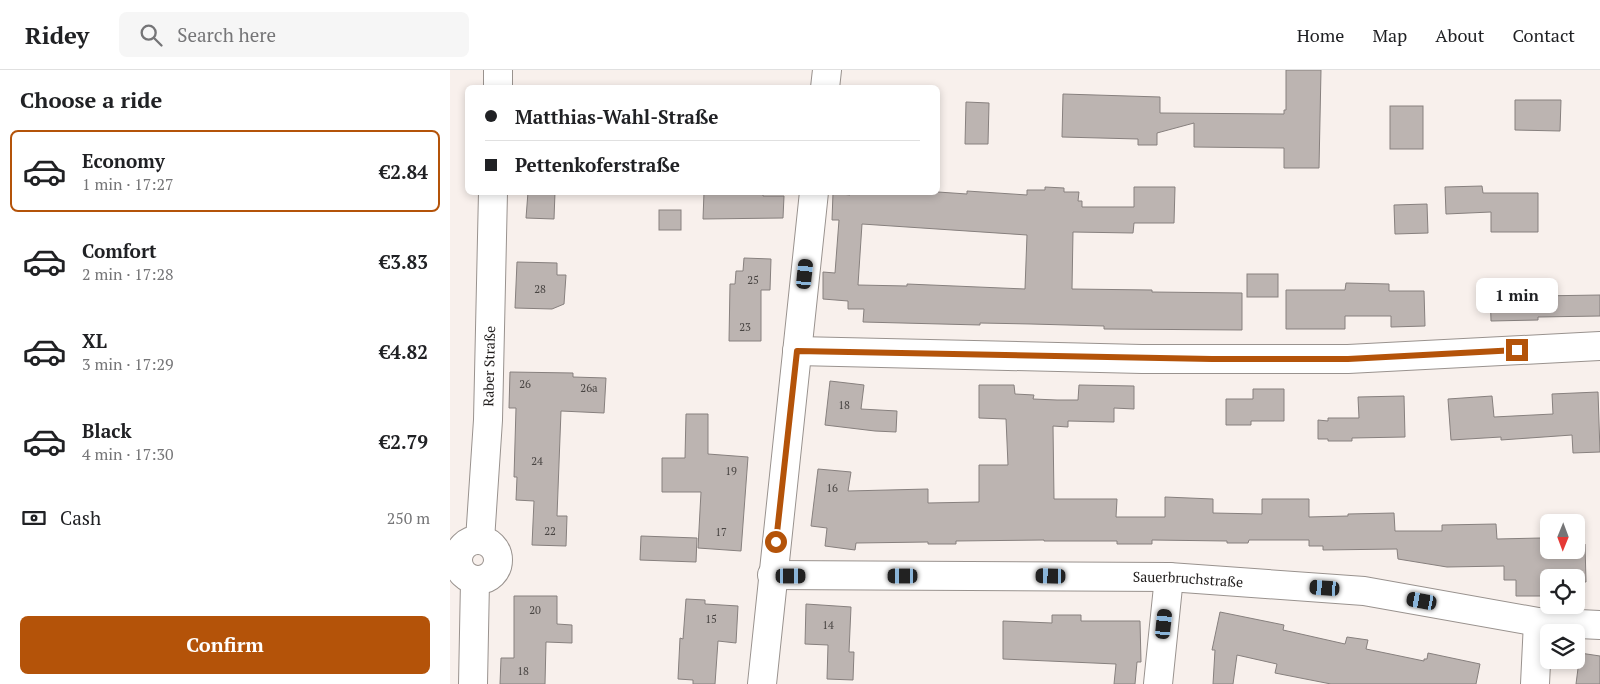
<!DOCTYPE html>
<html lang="en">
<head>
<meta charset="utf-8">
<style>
	body { margin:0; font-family:"PT Serif",serif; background:#f6f6f6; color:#202124; height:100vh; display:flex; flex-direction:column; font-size:19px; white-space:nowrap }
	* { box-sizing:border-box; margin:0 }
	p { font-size:16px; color:#757577 }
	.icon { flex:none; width:28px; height:28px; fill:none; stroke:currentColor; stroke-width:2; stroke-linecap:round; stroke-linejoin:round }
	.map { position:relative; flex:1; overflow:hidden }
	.panel { display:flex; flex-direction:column; background:#fff; width:450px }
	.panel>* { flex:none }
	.hud { position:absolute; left:15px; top:15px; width:475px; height:110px; border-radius:8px; box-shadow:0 2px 8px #0003; display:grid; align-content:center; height:110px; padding:0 20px; background:#fff }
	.needle { width:32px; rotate:181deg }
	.fabs { position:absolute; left:1090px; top:444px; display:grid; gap:10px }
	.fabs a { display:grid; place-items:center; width:45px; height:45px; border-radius:8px; background:#fff; box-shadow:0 2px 8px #0003; font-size:25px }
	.end { position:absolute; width:22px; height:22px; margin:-11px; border:6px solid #b45309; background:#fff; box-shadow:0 0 0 2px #fff }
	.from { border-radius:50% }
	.bubble { position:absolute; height:35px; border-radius:8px; background:#fff; box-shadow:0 2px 8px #0003; font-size:16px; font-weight:700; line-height:35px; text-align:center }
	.car { position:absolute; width:15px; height:30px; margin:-15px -8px; border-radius:6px; box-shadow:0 0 4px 1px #0007; background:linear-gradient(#222 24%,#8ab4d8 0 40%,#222 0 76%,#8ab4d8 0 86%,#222 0) }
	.hud b { display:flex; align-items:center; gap:18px; height:48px; font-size:19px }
	.hud b+b { border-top:1px solid #e0e0e0 }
	.hud i { width:12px; height:12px; background:#202124 }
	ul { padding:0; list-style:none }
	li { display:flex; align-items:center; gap:15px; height:82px; margin:0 10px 8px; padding:0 10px; border:2px solid transparent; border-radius:8px }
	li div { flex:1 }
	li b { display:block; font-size:19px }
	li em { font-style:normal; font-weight:700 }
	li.selected { border-color:#b45309 }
	li>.icon { width:45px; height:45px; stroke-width:1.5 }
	h2 { padding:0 20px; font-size:22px; line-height:60px }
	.pay { display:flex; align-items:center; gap:12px; height:55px; padding:0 20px; font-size:19px }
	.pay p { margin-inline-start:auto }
	.button { display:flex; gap:10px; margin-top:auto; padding:10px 20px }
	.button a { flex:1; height:58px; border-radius:8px; background:#b45309; color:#fff; font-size:20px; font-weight:700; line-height:58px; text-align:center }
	header { display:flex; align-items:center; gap:30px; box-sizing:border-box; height:70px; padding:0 25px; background:#fff; border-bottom:1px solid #e0e0e0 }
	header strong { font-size:24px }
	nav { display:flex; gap:28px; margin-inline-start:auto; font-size:18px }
	.search { width:350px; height:45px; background:#f6f6f6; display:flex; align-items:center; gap:12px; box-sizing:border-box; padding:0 18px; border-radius:8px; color:#757577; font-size:19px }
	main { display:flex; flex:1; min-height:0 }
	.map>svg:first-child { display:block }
	.building { fill:#bcb4b1; stroke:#87807e; fill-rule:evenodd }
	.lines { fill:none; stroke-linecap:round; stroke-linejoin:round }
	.minor-casing { stroke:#99928e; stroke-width:30 }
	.minor { stroke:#fff; stroke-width:28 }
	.route { stroke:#b45309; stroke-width:6 }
	.labels { text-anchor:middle; stroke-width:5; stroke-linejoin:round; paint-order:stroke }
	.number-label { font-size:11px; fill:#484442 }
	.street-label { font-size:14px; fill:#211e1d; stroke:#f8f0ec }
</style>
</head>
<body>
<header>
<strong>Ridey</strong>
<div class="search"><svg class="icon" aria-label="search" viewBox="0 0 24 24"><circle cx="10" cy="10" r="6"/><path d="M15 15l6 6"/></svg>Search here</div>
<nav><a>Home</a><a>Map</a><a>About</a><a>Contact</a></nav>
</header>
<main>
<section class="panel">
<h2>Choose a ride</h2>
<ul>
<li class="selected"><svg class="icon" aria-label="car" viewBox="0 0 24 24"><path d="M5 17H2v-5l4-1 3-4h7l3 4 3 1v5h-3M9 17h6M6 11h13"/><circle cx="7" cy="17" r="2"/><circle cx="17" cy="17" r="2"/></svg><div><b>Economy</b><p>1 min · 17:27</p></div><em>€2.84</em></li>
<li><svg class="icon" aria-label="car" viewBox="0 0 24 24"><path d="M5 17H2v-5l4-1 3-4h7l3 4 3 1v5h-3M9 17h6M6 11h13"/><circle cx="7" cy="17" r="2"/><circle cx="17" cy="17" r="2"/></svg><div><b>Comfort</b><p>2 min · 17:28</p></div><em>€3.83</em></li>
<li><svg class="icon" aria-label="car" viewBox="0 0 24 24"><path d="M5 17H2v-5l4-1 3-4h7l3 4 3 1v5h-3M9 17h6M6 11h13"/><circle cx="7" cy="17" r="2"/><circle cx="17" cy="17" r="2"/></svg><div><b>XL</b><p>3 min · 17:29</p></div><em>€4.82</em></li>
<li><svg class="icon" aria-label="car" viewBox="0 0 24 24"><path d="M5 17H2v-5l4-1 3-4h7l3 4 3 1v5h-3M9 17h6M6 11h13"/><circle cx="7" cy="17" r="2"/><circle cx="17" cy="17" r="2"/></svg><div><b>Black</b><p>4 min · 17:30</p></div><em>€2.79</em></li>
</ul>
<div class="pay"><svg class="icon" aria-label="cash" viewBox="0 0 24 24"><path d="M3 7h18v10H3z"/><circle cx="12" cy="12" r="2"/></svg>Cash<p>250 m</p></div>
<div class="button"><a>Confirm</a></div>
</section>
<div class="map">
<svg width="1150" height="614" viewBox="0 0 1150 614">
	<rect width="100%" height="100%" fill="#f8f0ec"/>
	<!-- building -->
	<g class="building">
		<path d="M836 0H871L869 98H834V78L744 77V53L707 63V75H688V69L612 67 613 24 710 27V43L834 44V40H836Z"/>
		<path d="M1065 30H1111L1110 61 1065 60Z"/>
		<path d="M516 32 539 33 538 74H515Z"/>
		<rect x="940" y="36" width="33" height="43"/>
		<path d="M1032 116 1033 123H1088V162H1041V142L996 144 995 117Z"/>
		<path d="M595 117 614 118V122H629L628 131H632V137H684V117H725L724 153H684L683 163 623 162 622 219 702 220V222L792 223V260L654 259V256L581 254 530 253V255L413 252 414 239H398V231L373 229V202L385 203 389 150H382L383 123 400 125 401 122H488L517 124V121L577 125V120H595ZM412 154 577 165 575 219 457 214V216L408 215Z"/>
		<path d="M78 122H105L104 149 76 148Z"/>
		<path d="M254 122H313V126H334L333 148 253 149Z"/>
		<path d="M977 134 978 163 945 164 944 135Z"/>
		<rect x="209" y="140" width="22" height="20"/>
		<path d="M294 188 321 189 320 220H311V271H279L280 214H285L286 201H293Z"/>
		<path d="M67 192 107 193V205H116L114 234 102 239 65 238Z"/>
		<rect x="797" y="204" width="31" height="23"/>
		<path d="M896 213 939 214V221H974L975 256 941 257V246H895V259H836V220H895Z"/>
		<path d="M1087 218V226L1150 225V246L1088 247V250L1041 251 1040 219Z"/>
		<path d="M60 302 123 303V307L156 308 154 343 111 341 107 446H117L116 476 82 475 84 431 66 430 67 407H64L66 338H59Z"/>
		<path d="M380 311 414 315 411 339 447 341 446 362 425 361 375 355Z"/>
		<path d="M529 315H564L565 324 584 325 583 329 607 330H628L629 315 684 316V339L664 338V352L618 351V357L603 356 604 429H667L666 447H715V427L763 429V443L812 444V429H859V447L898 446V444L944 443 945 461H992V455L1046 454 1047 469 1091 468V475H1099V480H1126V474H1135L1136 512H1126V508H1099V513H1091L1092 526H1066V510H1054V496L997 497 948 489 947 479 873 480V476H859V470H799L798 473H777V471L702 470V474H667V471H594V470L506 471V474H478V472L406 473 405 480 375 476 377 458 361 456 368 399 401 402 398 421 478 419V433L529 432V395H558L556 349 529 348Z"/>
		<path d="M803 319H834V351H801V355H776V329H803Z"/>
		<path d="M1148 322 1150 382 1123 383 1122 365 1051 370V367L1001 370 998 329 1042 326 1044 347 1103 344 1102 324Z"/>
		<path d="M954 326 955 367 902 368V371H878V369H868V350L878 351V348H909L908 327Z"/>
		<path d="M236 344H258V384L298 387 291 481 248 478 251 422H212V388H235Z"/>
		<path d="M191 466 247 468 246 492 190 490Z"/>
		<path d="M64 526H107V554L122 555V573L96 572 95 614H50L51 588H64Z"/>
		<path d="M236 529 255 530V534L288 536 286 573 268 571 265 614H243V610L228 609 230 568 233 569Z"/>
		<path d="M356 534 401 537 399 582H404L403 610 377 609 378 575 355 574Z"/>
		<path d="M770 542 834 555 833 560 895 574 897 567 918 570 916 579 974 591V589H977L978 583 1030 594 1026 614H881L825 603 827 594 787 585 783 614H763L765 580H762Z"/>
		<path d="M602 545H631V551H690L691 592H687L685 614H664L666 594 553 589V551L602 553Z"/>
		<path d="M1130 583 1150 586V614H1126Z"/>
	</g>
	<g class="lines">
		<!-- minor casing -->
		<g class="minor-casing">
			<g id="minor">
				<path d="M48 18V0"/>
				<path d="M375 18 377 0"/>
				<path d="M347 281 692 289H898L1150 276"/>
				<circle cx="28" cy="490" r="20"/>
				<path id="s1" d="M30 470 38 350 43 122"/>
				<path id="s2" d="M322 505 719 507 914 521 1088 552 1150 555"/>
				<path d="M23 614 25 511"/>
				<path d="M312 614 364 122"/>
				<path d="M708 614 719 507"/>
				<path d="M1085 614 1088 552"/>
			</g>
		</g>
		<!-- minor -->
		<use href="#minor" class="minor"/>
	</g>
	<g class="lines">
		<!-- route -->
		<path class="route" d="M326 472 347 281 762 289H898L1067 280"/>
	</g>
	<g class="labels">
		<!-- number labels -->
		<g class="number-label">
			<text x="303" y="214">25</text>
			<text x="90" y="223">28</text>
			<text x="295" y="261">23</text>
			<text x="75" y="318">26</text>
			<text x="139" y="322">26a</text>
			<text x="394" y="339">18</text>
			<text x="87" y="395">24</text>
			<text x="281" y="405">19</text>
			<text x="382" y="422">16</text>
			<text x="100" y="465">22</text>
			<text x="271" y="466">17</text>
			<text x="85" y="544">20</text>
			<text x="261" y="553">15</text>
			<text x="378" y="559">14</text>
			<text x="73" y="605">18</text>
		</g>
		<!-- street labels -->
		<g class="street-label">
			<text dy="5" stroke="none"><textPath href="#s1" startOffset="174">Raber Straße</textPath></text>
			<text dy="5" stroke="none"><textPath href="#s2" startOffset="416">Sauerbruchstraße</textPath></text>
		</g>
	</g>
</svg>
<div class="fabs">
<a><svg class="needle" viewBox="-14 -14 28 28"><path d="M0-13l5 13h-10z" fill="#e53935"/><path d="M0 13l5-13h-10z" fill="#757577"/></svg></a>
<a><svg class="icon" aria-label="locate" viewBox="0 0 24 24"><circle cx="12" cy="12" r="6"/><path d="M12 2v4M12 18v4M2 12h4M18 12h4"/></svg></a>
<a><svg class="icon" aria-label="layers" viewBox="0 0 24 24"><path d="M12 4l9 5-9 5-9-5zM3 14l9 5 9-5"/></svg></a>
</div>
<i class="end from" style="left:326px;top:472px"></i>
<i class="end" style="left:1067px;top:280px"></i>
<div class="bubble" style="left:1026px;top:208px;width:82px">1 min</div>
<i class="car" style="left:355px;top:204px;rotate:6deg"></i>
<i class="car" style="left:341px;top:506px;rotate:90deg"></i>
<i class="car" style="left:453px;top:506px;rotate:270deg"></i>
<i class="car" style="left:601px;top:506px;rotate:271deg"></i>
<i class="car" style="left:875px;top:518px;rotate:274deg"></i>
<i class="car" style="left:972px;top:531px;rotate:280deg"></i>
<i class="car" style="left:714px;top:554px;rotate:6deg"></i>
<div class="hud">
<b><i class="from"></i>Matthias-Wahl-Straße</b>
<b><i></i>Pettenkoferstraße</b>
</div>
</div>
</main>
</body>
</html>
